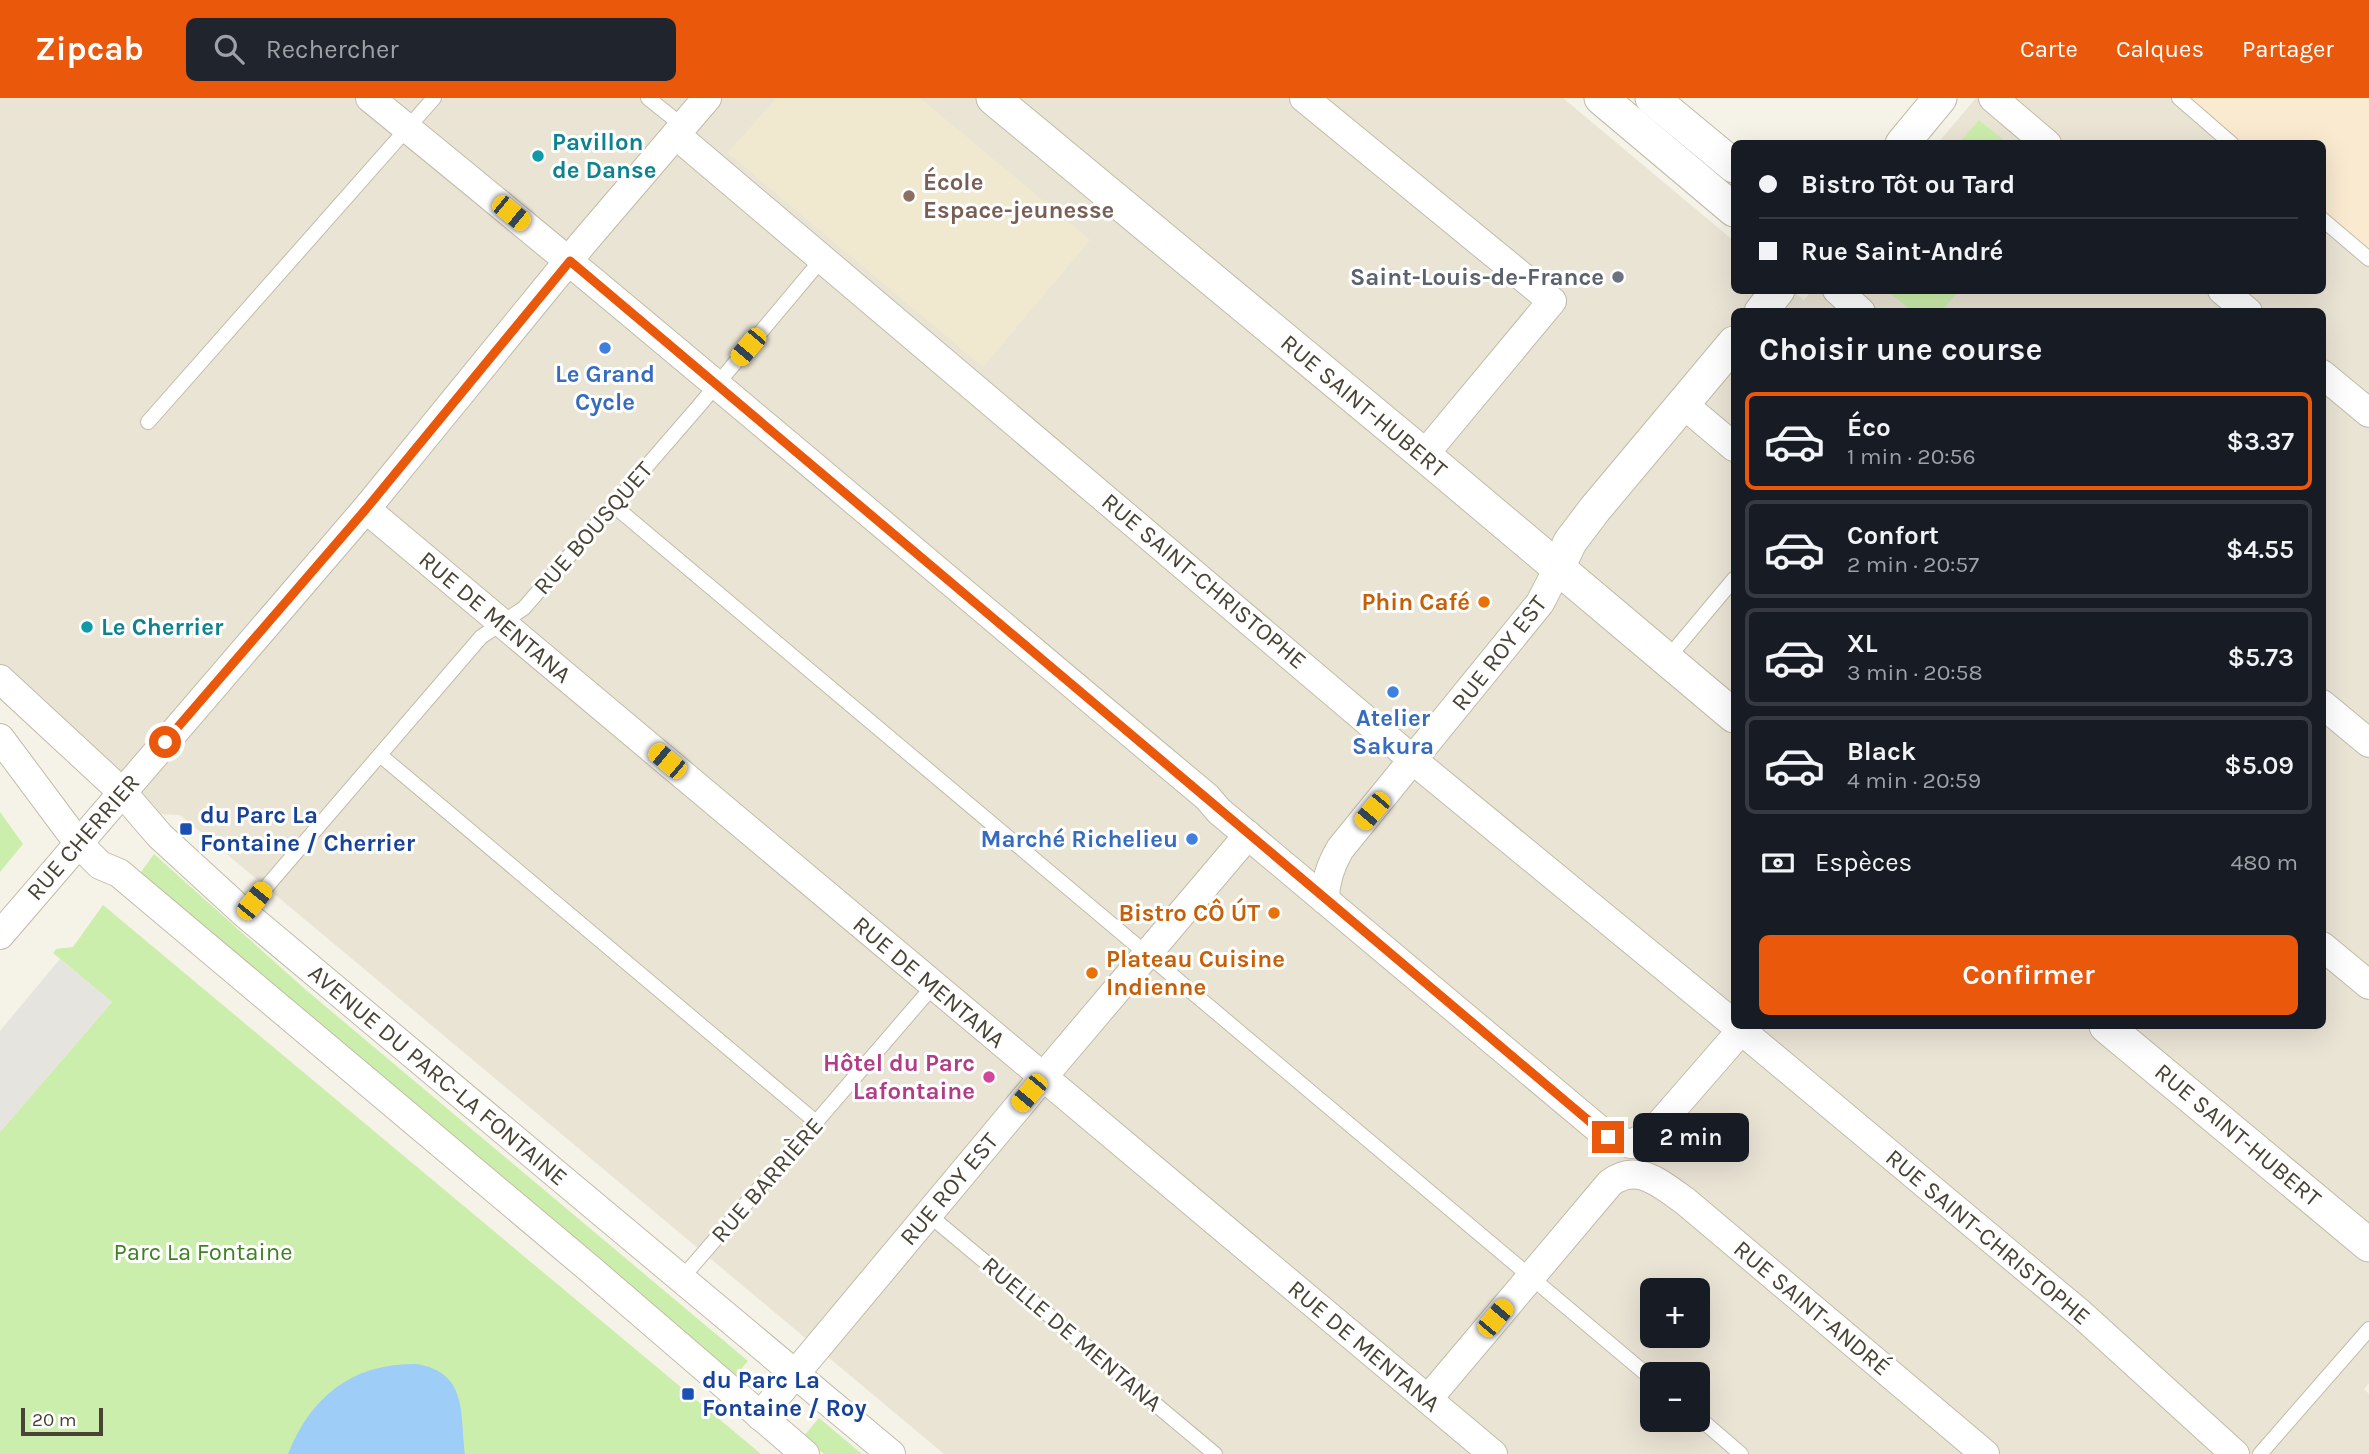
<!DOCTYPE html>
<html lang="fr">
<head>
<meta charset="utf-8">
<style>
	body { margin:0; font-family:Karla,sans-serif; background:#20242c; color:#f1f3f6; height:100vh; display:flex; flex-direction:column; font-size:26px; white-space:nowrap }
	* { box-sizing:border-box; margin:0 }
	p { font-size:23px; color:#9ea1a6 }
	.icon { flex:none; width:38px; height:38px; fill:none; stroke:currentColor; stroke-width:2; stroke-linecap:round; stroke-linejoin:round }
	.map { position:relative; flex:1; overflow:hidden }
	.drawer { position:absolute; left:1731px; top:210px; width:595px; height:721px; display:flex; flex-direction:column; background:#171b24; border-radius:10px; box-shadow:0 7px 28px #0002 }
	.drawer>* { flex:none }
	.top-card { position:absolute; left:1731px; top:42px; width:595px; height:154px; border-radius:10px; box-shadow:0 7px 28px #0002; display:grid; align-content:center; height:154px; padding:0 28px; background:#171b24 }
	.fabs { position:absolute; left:1640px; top:1180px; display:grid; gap:14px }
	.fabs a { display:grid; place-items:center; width:70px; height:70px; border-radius:10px; background:#171b24; box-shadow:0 7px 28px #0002; font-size:35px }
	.scale { position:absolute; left:21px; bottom:18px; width:82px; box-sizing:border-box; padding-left:7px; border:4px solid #494335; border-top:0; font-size:19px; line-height:24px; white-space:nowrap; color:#494335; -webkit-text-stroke:5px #fff; paint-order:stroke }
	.end { position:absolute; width:32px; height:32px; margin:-16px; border:9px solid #ea580c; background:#fff; box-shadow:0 0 0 4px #fff }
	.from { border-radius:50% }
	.bubble { position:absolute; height:49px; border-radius:10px; background:#171b24; box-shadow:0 7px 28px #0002; font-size:23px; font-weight:600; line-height:49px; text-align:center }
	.car { position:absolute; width:21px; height:42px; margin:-21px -10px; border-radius:9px; box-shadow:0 0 5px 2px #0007; background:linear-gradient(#f5c518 24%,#345 0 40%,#f5c518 0 76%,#345 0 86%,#f5c518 0) }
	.top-card b { display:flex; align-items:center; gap:24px; height:66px; font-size:26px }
	.top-card b+b { border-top:2px solid #363941 }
	.top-card i { width:18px; height:18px; background:#f1f3f6 }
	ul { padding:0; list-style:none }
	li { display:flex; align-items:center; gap:21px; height:98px; margin:0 14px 10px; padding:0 14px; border:4px solid #363941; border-radius:10px }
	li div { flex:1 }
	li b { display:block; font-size:26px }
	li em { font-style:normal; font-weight:600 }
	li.current { border-color:#ea580c }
	li>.icon { width:63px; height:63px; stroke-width:1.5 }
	h2 { padding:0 28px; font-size:32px; line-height:84px }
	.pay { display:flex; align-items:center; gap:18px; height:77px; padding:0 28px; font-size:26px }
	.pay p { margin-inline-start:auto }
	.action { display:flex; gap:14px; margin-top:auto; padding:14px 28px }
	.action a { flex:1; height:80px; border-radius:10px; background:#ea580c; color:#fff; font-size:28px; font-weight:600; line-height:80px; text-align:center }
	header { display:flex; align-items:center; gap:42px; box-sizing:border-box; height:98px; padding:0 35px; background:#ea580c; color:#fff }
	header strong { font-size:33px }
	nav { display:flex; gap:38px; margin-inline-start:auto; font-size:24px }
	.search { width:490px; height:63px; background:#20242c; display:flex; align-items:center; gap:18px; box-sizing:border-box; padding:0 24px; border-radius:10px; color:#9ea1a6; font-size:26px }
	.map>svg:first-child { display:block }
	.residential { fill:#eae4d5; fill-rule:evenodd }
	.commercial { fill:#f9ead0 }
	.education { fill:#f0e9d0 }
	.green { fill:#cceeac }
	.parking { fill:#e6e4df }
	.water { fill:#9ecef8 }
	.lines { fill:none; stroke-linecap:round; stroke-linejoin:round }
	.service-casing { stroke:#c2bba9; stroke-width:16 }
	.minor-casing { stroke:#c2bba9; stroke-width:30 }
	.tertiary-casing { stroke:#c2bba9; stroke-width:35 }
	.service { stroke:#fff; stroke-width:14 }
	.minor { stroke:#fff; stroke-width:28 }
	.tertiary { stroke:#fff; stroke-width:33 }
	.route { stroke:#ea580c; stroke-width:9 }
	.culture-dot { fill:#0f9aa8; stroke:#fff; stroke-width:2.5 }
	.education-dot { fill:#8d6e63; stroke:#fff; stroke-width:2.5 }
	.worship-dot { fill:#6b7280; stroke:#fff; stroke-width:2.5 }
	.shop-dot { fill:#3f7fe0; stroke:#fff; stroke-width:2.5 }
	.food-dot { fill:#e8710a; stroke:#fff; stroke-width:2.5 }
	.transit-dot { fill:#1a4fb4; stroke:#fff; stroke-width:2.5 }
	.hotel-dot { fill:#d1479c; stroke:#fff; stroke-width:2.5 }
	.labels { text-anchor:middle; stroke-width:6; stroke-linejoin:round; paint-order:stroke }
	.culture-label { font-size:24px; font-weight:bold; fill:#0d838f; stroke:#fff; text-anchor:start }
	.education-label { font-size:24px; font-weight:bold; fill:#785e54; stroke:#fff; text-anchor:start }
	.worship-label { font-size:24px; font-weight:bold; fill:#5b616d; stroke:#fff; text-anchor:end }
	.shop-label { font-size:24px; font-weight:bold; fill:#366cbe; stroke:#fff }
	.street-label { font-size:24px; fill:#494335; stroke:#fff }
	.food-label { font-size:24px; font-weight:bold; fill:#c56008; stroke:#fff; text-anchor:end }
	.transit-label { font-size:24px; font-weight:bold; fill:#164399; stroke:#fff; text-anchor:start }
	.hotel-label { font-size:24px; font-weight:bold; fill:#b23c85; stroke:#fff; text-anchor:end }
	.park-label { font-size:24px; fill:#408222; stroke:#fff }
</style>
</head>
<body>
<header>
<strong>Zipcab</strong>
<div class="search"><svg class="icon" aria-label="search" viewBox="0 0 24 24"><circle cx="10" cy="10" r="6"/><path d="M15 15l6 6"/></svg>Rechercher</div>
<nav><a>Carte</a><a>Calques</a><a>Partager</a></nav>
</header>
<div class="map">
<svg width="2369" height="1356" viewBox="0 0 2369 1356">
	<rect width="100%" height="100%" fill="#f5f2e7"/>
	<!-- residential -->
	<g class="residential">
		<path d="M0 0H1563L1734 143V192L1793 193 1804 202 1812 192H2322V123L2369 161V1285L2364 1291 2369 1296V1356H944L180 717 141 715 0 575ZM1734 214H2322V928H1734ZM1652 1192H1698V1237H1652ZM1652 1276H1698V1321H1652Z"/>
		<path d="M1976 0H2171L2227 45 1937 46Z"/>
	</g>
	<!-- commercial -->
	<path class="commercial" d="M2171 0H2369V161L2322 123V46L2227 45Z"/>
	<!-- education -->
	<path class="education" d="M776 0H920L1090 142 983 269 728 55Z"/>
	<!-- green -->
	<g class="green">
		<path d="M1979 22 2007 45H1959Z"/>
		<path d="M1888 193H1959L1940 214 1912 213Z"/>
		<path d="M0 714 23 746 0 774Z"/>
		<path d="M154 756 306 892 748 1263 735 1278 211 838 141 774Z"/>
		<path d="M103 807 761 1356H0V1034L112 904 53 855 56 851 73 849Z"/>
		<path d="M819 1320 862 1356H824L803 1339Z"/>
	</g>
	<!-- parking -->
	<path class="parking" d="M60 861 112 904 0 1034V933Z"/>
	<!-- water -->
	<path class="water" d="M416 1266C468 1274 460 1315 465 1356H288C311 1298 353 1265 416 1266Z"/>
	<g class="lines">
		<!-- service casing -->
		<g class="service-casing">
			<g id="service">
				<path d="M648 0 684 29"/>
				<path d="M2179 0 2232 46"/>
				<path d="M2322 121 2369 161"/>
				<path d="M148 324 434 0"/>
				<path d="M613 407 1652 1281"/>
				<path d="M1667 561 1734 481"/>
				<path d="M380 657 816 1024"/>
				<path d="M244 815 481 539 524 510 698 309 822 161"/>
				<path d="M929 1117 1215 1356"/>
				<path d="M682 1180 934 887"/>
				<path d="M1698 1319 1741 1356"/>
				<path d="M2260 1356 2369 1231"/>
			</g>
		</g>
		<!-- minor casing -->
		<g class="minor-casing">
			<g id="minor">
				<path d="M370 0C652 229 928 466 1207 699L1219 713 1608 1039 1631 1046 1651 1036 1745 928"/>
				<path d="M1304 0 1552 203 1424 357"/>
				<path d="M1993 0 2047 46"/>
				<path d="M676 37 1425 672 1734 926"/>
				<path d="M1837 192 1861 214"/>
				<path d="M2222 192 2248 214"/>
				<path d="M2322 276 2369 315"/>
				<path d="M1683 306 1734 349"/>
				<path d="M366 411 1493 1356"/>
				<path d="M0 581 122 694 160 738 244 815 891 1356"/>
				<path d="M2322 606 2369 645"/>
				<path d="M0 640 79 746 100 767 119 775 590 1171 805 1356"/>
				<path d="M1325 802C1325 783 1330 768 1340 751L1540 505 1558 470"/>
				<path d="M0 837 366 411 583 145 707 0"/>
				<path d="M2322 848 2369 887"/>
				<path d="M1736 928 2081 1216 2235 1356"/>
				<path d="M1428 1301 1610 1085C1637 1064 1661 1086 1685 1103L1985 1356"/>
				<path d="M760 1318 1043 979 1248 737"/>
			</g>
		</g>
		<!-- tertiary casing -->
		<g class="tertiary-casing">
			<g id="tertiary">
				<path d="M993 0 1424 357 1734 618"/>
				<path d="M1601 0 1734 112"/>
				<path d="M1652 0 1734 68"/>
				<path d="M1902 46 1940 0"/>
				<path d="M1761 214 1778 192"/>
				<path d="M1558 470 1570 444 1595 411 1734 245"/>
				<path d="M2106 928 2369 1147"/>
			</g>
		</g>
		<!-- service -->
		<use href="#service" class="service"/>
		<!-- minor -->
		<use href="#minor" class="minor"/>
		<!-- tertiary -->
		<use href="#tertiary" class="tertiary"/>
	</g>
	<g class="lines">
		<!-- route -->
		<path class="route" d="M165 644 366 411 570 163 1608 1039"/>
	</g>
	<!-- markers -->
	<g class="culture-dot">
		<circle cx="538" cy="58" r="7"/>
		<circle cx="87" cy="529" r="7"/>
	</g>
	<circle class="education-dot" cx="909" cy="98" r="7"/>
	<circle class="worship-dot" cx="1618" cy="179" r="7"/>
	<g class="shop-dot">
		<circle cx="605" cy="250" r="7"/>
		<circle cx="1393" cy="594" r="7"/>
		<circle cx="1192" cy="741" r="7"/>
	</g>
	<g class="food-dot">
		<circle cx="1484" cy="504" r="7"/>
		<circle cx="1274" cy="815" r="7"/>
		<circle cx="1092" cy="875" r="7"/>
	</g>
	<g class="transit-dot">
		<rect x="179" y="724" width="14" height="14" rx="3.5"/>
		<rect x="681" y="1289" width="14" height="14" rx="3.5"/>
	</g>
	<circle class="hotel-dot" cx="989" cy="979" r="7"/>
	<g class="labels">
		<!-- culture labels -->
		<g class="culture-label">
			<text x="552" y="52">Pavillon<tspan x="552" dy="28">de Danse</tspan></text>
			<text x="101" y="537">Le Cherrier</text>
		</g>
		<!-- education labels -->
		<g class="education-label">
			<text x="923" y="92">École<tspan x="923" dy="28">Espace-jeunesse</tspan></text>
		</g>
		<!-- worship labels -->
		<g class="worship-label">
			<text x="1604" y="187">Saint-Louis-de-France</text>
		</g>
		<!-- shop labels -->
		<g class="shop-label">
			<text x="605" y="284">Le Grand<tspan x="605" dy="28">Cycle</tspan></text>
			<text x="1393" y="628">Atelier<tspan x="1393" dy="28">Sakura</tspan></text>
			<text x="1178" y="749" text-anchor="end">Marché Richelieu</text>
		</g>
		<!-- street labels -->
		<g class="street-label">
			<text transform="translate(1364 308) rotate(40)" y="8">RUE SAINT-HUBERT</text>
			<text transform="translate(593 430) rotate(-49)" y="8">RUE BOUSQUET</text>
			<text transform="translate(1204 483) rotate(40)" y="8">RUE SAINT-CHRISTOPHE</text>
			<text transform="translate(495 519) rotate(40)" y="8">RUE DE MENTANA</text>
			<text transform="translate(1499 555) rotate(-52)" y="8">RUE ROY EST</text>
			<text transform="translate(83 739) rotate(-49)" y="8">RUE CHERRIER</text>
			<text transform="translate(929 884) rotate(40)" y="8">RUE DE MENTANA</text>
			<text transform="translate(438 977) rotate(40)" y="8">AVENUE DU PARC-LA FONTAINE</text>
			<text transform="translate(2238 1037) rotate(40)" y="8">RUE SAINT-HUBERT</text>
			<text transform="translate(767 1082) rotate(-49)" y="8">RUE BARRIÈRE</text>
			<text transform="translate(949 1091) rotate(-50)" y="8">RUE ROY EST</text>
			<text transform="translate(1988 1139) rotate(40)" y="8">RUE SAINT-CHRISTOPHE</text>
			<text transform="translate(1812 1210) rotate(40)" y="8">RUE SAINT-ANDRÉ</text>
			<text transform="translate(1072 1236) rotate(40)" y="8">RUELLE DE MENTANA</text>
			<text transform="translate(1364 1248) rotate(40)" y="8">RUE DE MENTANA</text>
		</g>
		<!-- food labels -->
		<g class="food-label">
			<text x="1470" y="512">Phin Café</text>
			<text x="1260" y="823">Bistro CÔ ÚT</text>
			<text x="1106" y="869" text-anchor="start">Plateau Cuisine<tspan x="1106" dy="28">Indienne</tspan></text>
		</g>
		<!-- transit labels -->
		<g class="transit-label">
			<text x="200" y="725">du Parc La<tspan x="200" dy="28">Fontaine / Cherrier</tspan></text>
			<text x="702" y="1290">du Parc La<tspan x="702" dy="28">Fontaine / Roy</tspan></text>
		</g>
		<!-- hotel labels -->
		<g class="hotel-label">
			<text x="975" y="973">Hôtel du Parc<tspan x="975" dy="28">Lafontaine</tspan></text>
		</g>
		<!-- park labels -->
		<g class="park-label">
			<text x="203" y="1162">Parc La Fontaine</text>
		</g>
	</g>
</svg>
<div class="fabs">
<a>+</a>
<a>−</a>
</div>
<div class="scale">20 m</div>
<i class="end from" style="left:165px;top:644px"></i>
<i class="end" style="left:1608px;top:1039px"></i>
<div class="bubble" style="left:1633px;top:1015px;width:116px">2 min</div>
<i class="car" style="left:511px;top:115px;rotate:129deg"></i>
<i class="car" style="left:748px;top:249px;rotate:220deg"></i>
<i class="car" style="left:667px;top:663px;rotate:310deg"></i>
<i class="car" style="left:1372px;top:713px;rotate:220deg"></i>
<i class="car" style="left:254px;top:803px;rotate:39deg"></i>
<i class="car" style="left:1029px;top:995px;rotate:220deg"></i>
<i class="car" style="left:1495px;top:1220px;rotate:40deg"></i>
<div class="top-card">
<b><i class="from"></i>Bistro Tôt ou Tard</b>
<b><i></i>Rue Saint-André</b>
</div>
<section class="drawer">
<h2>Choisir une course</h2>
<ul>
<li class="current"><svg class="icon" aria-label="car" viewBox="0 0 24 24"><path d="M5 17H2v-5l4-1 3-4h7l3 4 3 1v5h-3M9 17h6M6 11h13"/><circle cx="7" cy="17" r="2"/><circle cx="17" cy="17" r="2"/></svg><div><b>Éco</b><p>1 min · 20:56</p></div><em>$3.37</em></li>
<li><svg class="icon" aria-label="car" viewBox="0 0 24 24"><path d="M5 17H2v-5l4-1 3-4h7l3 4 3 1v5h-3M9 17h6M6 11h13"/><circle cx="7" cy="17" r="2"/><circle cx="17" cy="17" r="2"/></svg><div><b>Confort</b><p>2 min · 20:57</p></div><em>$4.55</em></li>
<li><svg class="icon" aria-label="car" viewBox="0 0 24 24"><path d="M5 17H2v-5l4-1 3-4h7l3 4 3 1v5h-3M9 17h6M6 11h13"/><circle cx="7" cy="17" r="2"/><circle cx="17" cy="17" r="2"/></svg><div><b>XL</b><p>3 min · 20:58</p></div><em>$5.73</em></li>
<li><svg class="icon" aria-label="car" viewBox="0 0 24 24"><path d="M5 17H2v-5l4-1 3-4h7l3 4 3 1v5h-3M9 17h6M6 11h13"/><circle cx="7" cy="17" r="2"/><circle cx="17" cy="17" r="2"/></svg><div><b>Black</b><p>4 min · 20:59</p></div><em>$5.09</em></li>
</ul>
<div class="pay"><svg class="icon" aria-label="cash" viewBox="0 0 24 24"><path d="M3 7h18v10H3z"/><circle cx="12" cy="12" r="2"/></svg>Espèces<p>480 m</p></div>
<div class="action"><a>Confirmer</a></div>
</section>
</div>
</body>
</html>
